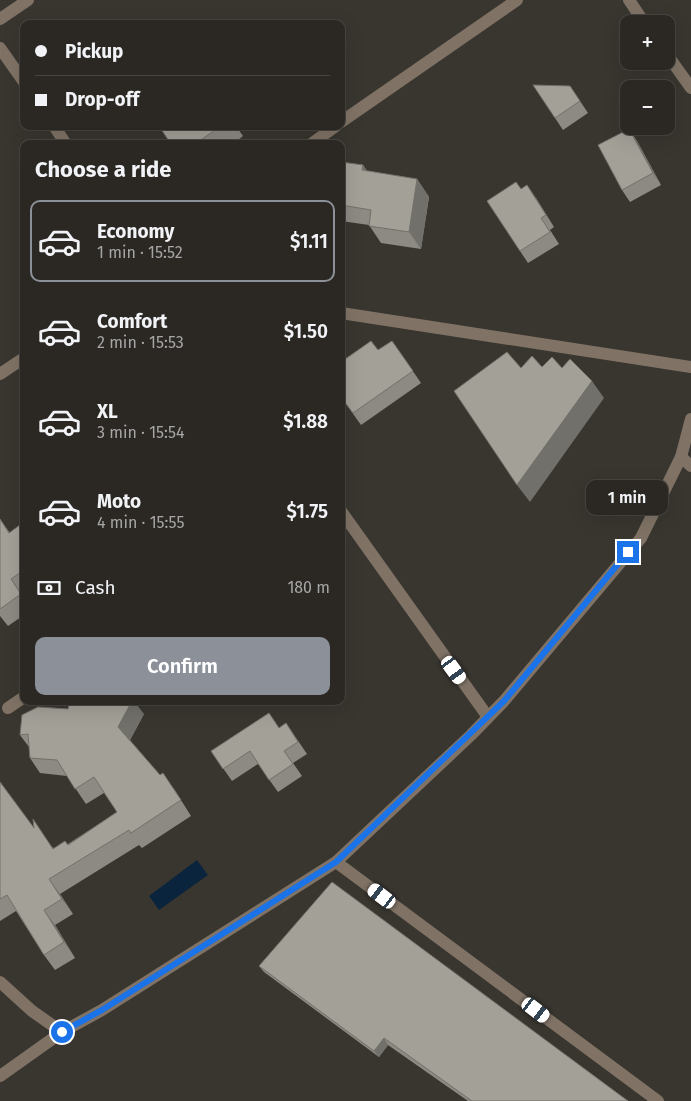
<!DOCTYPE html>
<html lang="en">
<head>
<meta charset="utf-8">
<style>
	body { margin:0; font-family:"Fira Sans",sans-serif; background:#33302c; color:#f1f3f6; height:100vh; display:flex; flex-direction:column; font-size:19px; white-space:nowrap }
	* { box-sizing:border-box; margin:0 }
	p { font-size:16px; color:#a6a6a6 }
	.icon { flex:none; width:28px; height:28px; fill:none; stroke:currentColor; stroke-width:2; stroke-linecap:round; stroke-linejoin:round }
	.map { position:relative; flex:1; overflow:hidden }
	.details { position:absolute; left:20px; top:140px; width:325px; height:565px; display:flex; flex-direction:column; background:#2b2824; border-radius:10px; box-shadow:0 5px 20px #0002,0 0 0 1px #474441 }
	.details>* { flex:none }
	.top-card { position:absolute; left:20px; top:20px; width:325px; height:110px; border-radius:10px; box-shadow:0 5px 20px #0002,0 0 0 1px #474441; display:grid; align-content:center; height:110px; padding:0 15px; background:#2b2824 }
	.tools { position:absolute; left:620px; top:15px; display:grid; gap:10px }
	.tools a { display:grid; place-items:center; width:55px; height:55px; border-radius:10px; background:#2b2824; box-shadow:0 5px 20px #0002,0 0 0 1px #474441; font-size:25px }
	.end { position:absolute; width:22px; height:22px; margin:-11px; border:6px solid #1a73e8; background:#fff; box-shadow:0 0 0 2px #fff }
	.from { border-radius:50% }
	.bubble { position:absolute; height:35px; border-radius:10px; background:#2b2824; box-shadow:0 5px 20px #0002,0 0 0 1px #474441; font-size:16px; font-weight:600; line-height:35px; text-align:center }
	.car { position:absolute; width:15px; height:30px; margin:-15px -8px; border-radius:6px; box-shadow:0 0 4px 1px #0007; background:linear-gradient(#fff 24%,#345 0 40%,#fff 0 76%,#345 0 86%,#fff 0) }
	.top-card b { display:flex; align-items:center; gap:18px; height:48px; font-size:19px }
	.top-card b+b { border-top:1px solid #474441 }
	.top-card i { width:12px; height:12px; background:#f1f3f6 }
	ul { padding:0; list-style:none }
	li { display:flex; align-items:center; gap:15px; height:82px; margin:0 10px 8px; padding:0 5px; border:2px solid transparent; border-radius:10px }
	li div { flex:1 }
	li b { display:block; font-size:19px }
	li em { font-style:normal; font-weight:600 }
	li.current { border-color:#8c9099 }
	li>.icon { width:45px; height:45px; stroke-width:1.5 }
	h2 { padding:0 15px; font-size:22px; line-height:60px }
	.pay { display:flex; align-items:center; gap:12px; height:55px; padding:0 15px; font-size:19px }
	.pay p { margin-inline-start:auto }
	.primary-button { display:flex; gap:10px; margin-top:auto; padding:10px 15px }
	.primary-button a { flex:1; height:58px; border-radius:10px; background:#8c9099; color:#fff; font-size:20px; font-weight:600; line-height:58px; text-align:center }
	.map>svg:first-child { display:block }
	.water { fill:#0b243e }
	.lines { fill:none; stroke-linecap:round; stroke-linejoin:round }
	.minor { stroke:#807366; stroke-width:12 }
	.wall { fill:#8c8a83 }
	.shaded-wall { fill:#72706a }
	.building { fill:#a3a098; stroke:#72706a }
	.route { stroke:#1a73e8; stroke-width:6 }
</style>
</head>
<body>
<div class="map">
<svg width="691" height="1101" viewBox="0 0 691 1101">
	<rect width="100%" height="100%" fill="#393630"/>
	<!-- water -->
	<path class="water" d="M197 860 208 875 159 910 149 896Z"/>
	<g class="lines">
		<!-- minor -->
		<g class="minor">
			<path d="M629 0 645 24"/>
			<path d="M0 19 28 0"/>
			<path d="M0 48 24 82"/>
			<path d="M666 53 691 88"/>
			<path d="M341 122 517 0"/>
			<path d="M54 126 66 144"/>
			<path d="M311 144 336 126"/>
			<path d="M341 313 691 367"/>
			<path d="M0 374 24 358"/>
			<path d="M681 457 691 466"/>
			<path d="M341 511 488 717"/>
			<path d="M8 708 24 697"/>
			<path d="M336 862 658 1101"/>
			<path d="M0 982 32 1011 62 1032"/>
			<path d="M0 1076 62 1032 102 1010 336 862 471 735 504 701 641 538 681 457 691 419"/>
		</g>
	</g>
	<!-- wall -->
	<g class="wall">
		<path d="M570 86 588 113 563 130 555 118Z"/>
		<path d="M159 126H236L243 136 233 144H171Z"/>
		<path d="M629 129 637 141 661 185 630 202 622 190Z"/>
		<path d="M341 162 363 165 367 171 417 179 429 197 421 249 381 243 369 225 341 221Z"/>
		<path d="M521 189 536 198 554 227 550 230 559 244 528 263 520 251Z"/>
		<path d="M392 341 421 383 361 425 341 397 378 350Z"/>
		<path d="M0 519 10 533 24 522V593L22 594 24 597V615L8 626 0 616Z"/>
		<path d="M144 714 130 740 160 775 174 789 191 816 142 848 139 845 60 894 73 914 55 925 75 958 55 970 44 955 16 911 0 921V782L34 828 53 848 68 844 117 812 104 793 86 804 67 776 40 773 30 758 29 747 20 735Z"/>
		<path d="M286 723 307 754 293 763 302 776 278 792 258 764 232 781 211 751 279 728Z"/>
		<path d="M259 966 628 1101H468L388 1045 379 1057 264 972Z"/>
	</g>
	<!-- shaded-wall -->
	<g class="shaded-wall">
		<path d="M629 129 637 141 661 185 653 173Z"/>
		<path d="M363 165 375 183 362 170Z"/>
		<path d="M417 179 429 197 421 249 409 232Z"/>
		<path d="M527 185 536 198 554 227 546 215Z"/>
		<path d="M592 381 604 398 530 502 517 485Z"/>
		<path d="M124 701H134L144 714 129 742 118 727Z"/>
		<path d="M49 879 60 894 73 914 62 899Z"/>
		<path d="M44 910 55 925 75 958 64 942Z"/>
		<path d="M384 1038 388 1045 379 1057 374 1051Z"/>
	</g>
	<!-- building -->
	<g class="building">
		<path d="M533 85 570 86 580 101 555 118Z"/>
		<path d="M159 126H221L195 144H171Z"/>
		<path d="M629 129 653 173 622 190 598 145Z"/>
		<path d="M341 162 363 165 362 170 417 179 409 232 369 226 371 210 341 205Z"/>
		<path d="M516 182 521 189 527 185 546 215 541 218 550 232 520 251 487 201Z"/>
		<path d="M371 341 378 350 392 341 413 371 353 413 341 397V362Z"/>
		<path d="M507 352 521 368 532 356 542 367 552 357 562 368 570 359 592 381 517 485 454 391Z"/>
		<path d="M0 519 9 533 24 522V570L11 579 21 594 0 609Z"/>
		<path d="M70 701H132L118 727 160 775 163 773 181 800 131 833 129 830 49 879 62 899 44 910 64 942 44 955 7 895 0 899V782L34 828 33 819 53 849 65 841 68 845 117 812 94 777 75 789 57 760 30 758 28 734 20 735 22 715 38 707 68 709Z"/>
		<path d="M269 713 279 728 286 723 298 742 284 751 293 764 269 780 250 751 223 769 211 751Z"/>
		<path d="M332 882 628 1101H472L384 1038 374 1051 259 966Z"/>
	</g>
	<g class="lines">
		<!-- route -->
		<path class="route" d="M62 1032 102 1010 336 862 504 701 628 552"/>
	</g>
</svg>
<div class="tools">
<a>+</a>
<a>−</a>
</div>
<i class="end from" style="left:62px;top:1032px"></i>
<i class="end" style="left:628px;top:552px"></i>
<div class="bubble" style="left:586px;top:480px;width:82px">1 min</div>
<i class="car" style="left:454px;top:670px;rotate:144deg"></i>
<i class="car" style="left:382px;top:896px;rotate:307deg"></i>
<i class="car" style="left:536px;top:1010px;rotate:127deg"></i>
<div class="top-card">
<b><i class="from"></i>Pickup</b>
<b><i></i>Drop-off</b>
</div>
<section class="details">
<h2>Choose a ride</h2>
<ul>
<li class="current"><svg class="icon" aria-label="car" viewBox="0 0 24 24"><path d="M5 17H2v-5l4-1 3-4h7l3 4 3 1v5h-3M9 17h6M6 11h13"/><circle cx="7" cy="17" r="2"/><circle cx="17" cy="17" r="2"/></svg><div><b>Economy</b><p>1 min · 15:52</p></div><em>$1.11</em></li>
<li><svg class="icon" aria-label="car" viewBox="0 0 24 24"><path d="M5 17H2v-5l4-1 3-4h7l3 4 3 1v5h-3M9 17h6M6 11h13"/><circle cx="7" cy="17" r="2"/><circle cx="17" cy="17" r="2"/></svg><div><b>Comfort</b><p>2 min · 15:53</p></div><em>$1.50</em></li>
<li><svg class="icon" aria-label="car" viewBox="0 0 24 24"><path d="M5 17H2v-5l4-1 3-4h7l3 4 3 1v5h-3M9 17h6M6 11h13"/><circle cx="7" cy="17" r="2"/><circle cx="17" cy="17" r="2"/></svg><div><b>XL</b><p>3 min · 15:54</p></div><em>$1.88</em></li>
<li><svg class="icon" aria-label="car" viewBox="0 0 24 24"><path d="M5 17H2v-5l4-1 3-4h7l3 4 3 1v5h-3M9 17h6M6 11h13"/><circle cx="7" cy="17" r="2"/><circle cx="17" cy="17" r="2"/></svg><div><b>Moto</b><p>4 min · 15:55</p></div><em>$1.75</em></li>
</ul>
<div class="pay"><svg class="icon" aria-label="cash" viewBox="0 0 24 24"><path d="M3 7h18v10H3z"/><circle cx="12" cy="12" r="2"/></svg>Cash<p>180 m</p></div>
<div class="primary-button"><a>Confirm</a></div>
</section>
</div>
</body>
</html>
